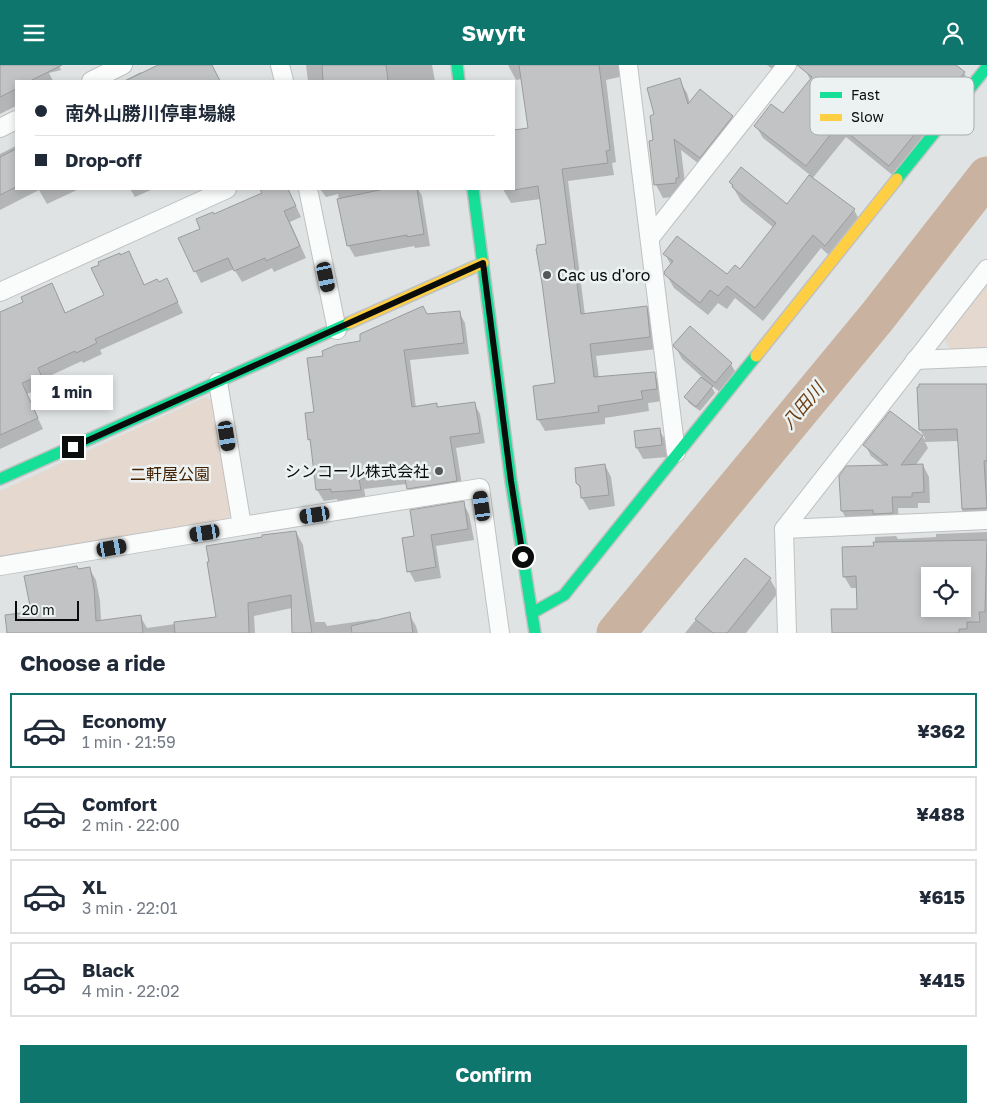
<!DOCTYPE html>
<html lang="en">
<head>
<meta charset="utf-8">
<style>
	body { margin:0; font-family:"Golos Text","Noto Sans JP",sans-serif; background:#f2f2f3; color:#1f2937; height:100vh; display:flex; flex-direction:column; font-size:19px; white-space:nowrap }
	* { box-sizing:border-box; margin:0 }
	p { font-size:16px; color:#747a83 }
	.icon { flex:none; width:28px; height:28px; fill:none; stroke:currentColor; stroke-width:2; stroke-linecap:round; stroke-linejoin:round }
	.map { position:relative; height:568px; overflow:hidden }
	.sheet { display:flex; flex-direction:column; background:#fff; flex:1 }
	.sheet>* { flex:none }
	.hud { position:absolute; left:15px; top:15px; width:500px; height:110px; border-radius:0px; box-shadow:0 2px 8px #0003; display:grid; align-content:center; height:110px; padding:0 20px; background:#fff }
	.buttons { position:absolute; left:921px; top:502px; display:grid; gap:10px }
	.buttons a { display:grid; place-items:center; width:50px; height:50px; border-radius:0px; background:#fff; box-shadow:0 2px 8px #0003; font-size:25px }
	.scale { position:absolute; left:15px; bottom:12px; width:64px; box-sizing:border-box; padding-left:5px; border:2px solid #0b0d0d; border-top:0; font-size:14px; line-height:18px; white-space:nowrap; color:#0b0d0d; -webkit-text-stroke:4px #ecf2f2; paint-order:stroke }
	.end { position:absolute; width:22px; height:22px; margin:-11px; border:6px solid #0b0d0d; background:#fff; box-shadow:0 0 0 2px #fff }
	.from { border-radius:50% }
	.bubble { position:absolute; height:35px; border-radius:0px; background:#fff; box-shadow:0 2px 8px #0003; font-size:16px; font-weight:700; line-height:35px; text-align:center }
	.car { position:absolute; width:15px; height:30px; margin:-15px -8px; border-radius:6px; box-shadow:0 0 4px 1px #0007; background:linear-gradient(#222 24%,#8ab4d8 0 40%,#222 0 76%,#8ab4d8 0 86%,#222 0) }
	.hud b { display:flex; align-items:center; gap:18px; height:48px; font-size:19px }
	.hud b+b { border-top:1px solid #e0e1e3 }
	.hud i { width:12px; height:12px; background:#1f2937 }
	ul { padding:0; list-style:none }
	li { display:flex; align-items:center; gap:15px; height:75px; margin:0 10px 8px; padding:0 10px; border:2px solid #e0e1e3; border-radius:0px }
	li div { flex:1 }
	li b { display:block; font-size:19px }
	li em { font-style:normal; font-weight:700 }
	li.selected { border-color:#0f766e }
	li>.icon { width:45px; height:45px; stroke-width:1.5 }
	h2 { padding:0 20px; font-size:22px; line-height:60px }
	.cta { display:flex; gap:10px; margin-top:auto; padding:10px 20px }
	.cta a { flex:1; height:58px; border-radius:0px; background:#0f766e; color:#fff; font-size:20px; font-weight:700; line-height:58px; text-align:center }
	header { display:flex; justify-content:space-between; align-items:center; height:65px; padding:0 20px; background:#0f766e; color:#fff; font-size:22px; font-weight:700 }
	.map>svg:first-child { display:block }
	.green { fill:#e5d9cf }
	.shadow { fill:#0003; fill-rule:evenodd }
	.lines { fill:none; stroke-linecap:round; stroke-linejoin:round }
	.river { stroke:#c9b2a0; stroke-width:39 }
	.building { fill:#c1c3c4; stroke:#9a9c9c; fill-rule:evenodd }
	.street-casing { stroke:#bfc1c2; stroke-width:20 }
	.fast-casing { stroke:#bfc1c2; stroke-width:14 }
	.slow-casing { stroke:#bfc1c2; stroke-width:14 }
	.street { stroke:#fafbfb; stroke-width:18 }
	.fast { stroke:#16e098; stroke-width:11 }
	.slow { stroke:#ffcf43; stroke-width:11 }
	.route { stroke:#0b0d0d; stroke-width:6 }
	.poi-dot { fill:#565858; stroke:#ecf2f2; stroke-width:2 }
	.labels { text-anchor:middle; stroke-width:5; stroke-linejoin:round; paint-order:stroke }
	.poi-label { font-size:16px; fill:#0b0d0d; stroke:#ecf2f2; text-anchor:start }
	.park-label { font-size:16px; fill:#422000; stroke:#ecf2f2 }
	.water-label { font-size:18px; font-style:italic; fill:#6c3d13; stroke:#ecf2f2 }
	.key { fill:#ecf2f2; stroke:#a8adad; stroke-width:1 }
	.key-label { font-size:14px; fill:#0b0d0d }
</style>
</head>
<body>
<header><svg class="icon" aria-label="menu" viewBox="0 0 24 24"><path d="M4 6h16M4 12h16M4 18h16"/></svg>Swyft<svg class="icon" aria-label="person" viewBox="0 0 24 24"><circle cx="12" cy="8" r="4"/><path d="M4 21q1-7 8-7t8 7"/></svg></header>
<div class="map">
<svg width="987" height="568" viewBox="0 0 987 568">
	<rect width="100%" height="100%" fill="#e0e3e4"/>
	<!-- green -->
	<g class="green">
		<path d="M987 215V283L950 284 942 270Z"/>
		<path d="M205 332 214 337 232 447 227 454 0 492V426Z"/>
	</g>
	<!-- shadow -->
	<g class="shadow">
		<path d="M0 0H61L59 1 61 5 49 8 53 16H16V41L0 49Z"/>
		<path d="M161 0H212L220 16H123L141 7 142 9Z"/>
		<path d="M306 0H432L435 16H308Z"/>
		<path d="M508 0H622L624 11 606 15 616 97 612 98 614 110 568 116 585 250 646 242 653 254 657 284 596 291 599 313 654 308 661 321 663 336 648 338 649 346 605 353V359L545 366 538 354 557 319 547 180 541 134 511 138 504 126V124H514V66L529 65 522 14 516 15Z"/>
		<path d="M767 0H788L780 10Z"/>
		<path d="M810 0H954L964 8 971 20 896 113 846 72 812 114 854 145 861 158 833 194 821 183 763 256 735 233 727 244 718 238 708 250 674 223 666 209 671 200 665 189 727 211 740 206 774 163 741 136 730 117 787 140 810 110 763 73 756 61 783 50 811 16 805 5Z"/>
		<path d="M679 15 687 28 690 38 732 52 740 66 708 106 681 85 686 126 683 131 663 133 656 120 651 77 654 76 656 50Z"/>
		<path d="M16 81V124H79L47 139 39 125 0 145V89Z"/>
		<path d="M130 124H153L135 132Z"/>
		<path d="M263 124H288L301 152 290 157 306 193 274 207 272 203 242 217 234 204 201 218 180 174 202 164 213 151 264 129 262 125Z"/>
		<path d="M320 124H379V125L418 124 422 131 430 181 415 183 414 181 355 192 348 180 338 129 326 132Z"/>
		<path d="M129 187 145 221 167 215 183 248 100 285 102 289 83 298 82 296 43 314 46 321 27 329 43 364 0 384V248L25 238 52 220 66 249 106 231 120 191Z"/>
		<path d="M459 247 465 258 469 289 410 295 416 343 436 340 438 343 474 338 480 349 485 378 456 383 463 426 414 434 407 419 364 424 366 435 338 438 337 434 324 436 317 425 312 379 309 374 316 348 324 292 427 251Z"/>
		<path d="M675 281 731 299 737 310 722 329 710 319 715 328 700 346 689 338 686 332 702 312 682 294Z"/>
		<path d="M987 321V457H969L962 445 959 376 925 377 928 383 915 401 923 400 929 412 930 438H918V443H898L899 459 848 457 842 446 840 411 884 401 871 391 865 380 890 347 926 375 920 365 919 324Z"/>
		<path d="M659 365 666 376 668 392 643 394 637 383Z"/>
		<path d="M605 400 611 412 615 441 589 445 582 433 581 425 577 418Z"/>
		<path d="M463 438 469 449 474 475 436 481 441 513 415 517 409 506 416 472Z"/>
		<path d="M296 467 303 480 315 557H325L327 561 375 554 376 557 409 549 416 561 418 568H293L292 543 254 551 255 568H9L78 505 89 503 96 515 100 536 101 556 140 551 147 563 217 553Z"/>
		<path d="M987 467V568H833L859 545 858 523H851L844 511 875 482V472L896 471 898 474 936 472V469ZM930 511H962V544H930Z"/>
		<path d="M745 494 770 514 778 528 746 568H685Z"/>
	</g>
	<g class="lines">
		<!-- river -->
		<path class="river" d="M616 568 877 252 987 111"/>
	</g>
	<!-- building -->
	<g class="building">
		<path d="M0 0H62L30 16H16V24L0 32Z"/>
		<path d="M158 0H212L220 16H125Z"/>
		<path d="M322 0H386L388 16H323Z"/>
		<path d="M519 0H599L610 85 606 86 608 98 562 104 581 249 647 241 650 272 590 279 594 312 655 307 657 324 641 326 643 334 598 341 599 347 537 355 533 321 555 318 542 218 536 184 537 183V180L546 179 538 121 514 125V65L528 63Z"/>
		<path d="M797 0H956L965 7 889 101 838 60 806 101 754 61 771 39 783 48 812 12Z"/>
		<path d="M680 13 688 39 700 24 733 51 700 93 674 74 679 113H676V118L654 120 649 76 653 75 650 51 654 49 647 23Z"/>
		<path d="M16 84V122L0 130V92Z"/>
		<path d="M741 102 787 139 809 110 855 144 825 181 813 170 755 243 727 221 718 231 710 225 700 238 665 210 664 207 673 196 663 189 677 171 727 209 735 200 740 204 776 158 732 122 733 120 729 117Z"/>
		<path d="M260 124H288L296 141 284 146 300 181 266 196 265 193 234 206 228 193 194 207 178 173 200 164 196 154 213 147 214 149 262 128Z"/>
		<path d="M384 124H417L424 169 407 172V170L347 181 337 134Z"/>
		<path d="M129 186 144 220 157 214 159 217 167 213 178 237 95 274 97 278 76 288 75 286 38 303 41 310 22 318 38 353 0 370V247L23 237 21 232 52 218 65 248 104 230 91 203 99 200 98 197 120 188V190Z"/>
		<path d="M423 241 427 249 460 246 464 278 404 285 412 342 437 338V342L475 337 480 368 450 372 457 416 407 424 404 409 359 414 361 425 331 427V424L316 425 310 374 308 375 305 348 314 347 307 293 323 291 322 286 336 280 360 276V269Z"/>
		<path d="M690 261 732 298 715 318 674 282 673 280Z"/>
		<path d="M701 312 713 321 696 342 684 332Z"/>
		<path d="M919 319H987V396H984L987 443 962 444 957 364 919 365 917 322H919Z"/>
		<path d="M890 346 923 371 901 400 923 399 924 427 912 428V432H892L893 448 873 449V445L841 446 839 411 846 401 888 400 863 380Z"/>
		<path d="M660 363 662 380 636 383 634 366Z"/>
		<path d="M605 399 609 430 581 433 580 421 576 418 575 403Z"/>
		<path d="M464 436 468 464 431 470 436 502 407 507 402 473 414 471 410 445Z"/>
		<path d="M296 466 312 568H292L291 530 248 538 249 568H175L174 557 216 552 207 497H209L206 481 262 472V470Z"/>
		<path d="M987 475 985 547H979L980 557H967V564H959V568H832L831 544H857L856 511 843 512 842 482 874 481 873 477ZM930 511H962V544H930Z"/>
		<path d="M745 493 771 513 727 568H713L695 554Z"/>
		<path d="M77 501 78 504 90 502 94 523 96 556 141 550 143 568H7L5 550 29 547 28 541H30L24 511Z"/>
		<path d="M410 547 413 568H352L351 561Z"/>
	</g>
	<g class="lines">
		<!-- street casing -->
		<g class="street-casing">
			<g id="street">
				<path d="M280 0 284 16"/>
				<path d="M628 0 676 388"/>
				<path d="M91 16 123 0"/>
				<path d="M0 63 16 55"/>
				<path d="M308 124 337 265"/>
				<path d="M650 173 787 0"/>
				<path d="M0 227 227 124"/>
				<path d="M915 295 987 292"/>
				<path d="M242 461 480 423 500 568"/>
				<path d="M784 464 987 455"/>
				<path d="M0 501 242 461 218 317"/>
				<path d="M787 568 784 464 987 204"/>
			</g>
		</g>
		<!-- fast casing -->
		<g class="fast-casing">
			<g id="fast">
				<path d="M457 0 459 16"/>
				<path d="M897 114 987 2"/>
				<path d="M473 124 511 416 535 568"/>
				<path d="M0 414 349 258"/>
				<path d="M532 548 564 530 756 291"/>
			</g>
		</g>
		<!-- slow casing -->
		<g class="slow-casing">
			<g id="slow">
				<path d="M349 258 483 198"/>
				<path d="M756 291 897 114"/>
			</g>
		</g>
		<!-- street -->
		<use href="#street" class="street"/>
		<!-- fast -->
		<use href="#fast" class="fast"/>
		<!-- slow -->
		<use href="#slow" class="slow"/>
	</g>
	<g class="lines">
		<!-- route -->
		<path class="route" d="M73 382 483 198 511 416 523 492"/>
	</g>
	<!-- markers -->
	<g class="poi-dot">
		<circle cx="547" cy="210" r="5"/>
		<circle cx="439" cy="406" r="5"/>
	</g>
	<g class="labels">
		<!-- poi labels -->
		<g class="poi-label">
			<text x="557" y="216">Cac us d'oro</text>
			<text x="429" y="412" text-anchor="end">シンコール株式会社</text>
		</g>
		<!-- park labels -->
		<g class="park-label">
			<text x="170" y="415">二軒屋公園</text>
		</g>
		<!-- water labels -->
		<g class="water-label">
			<text transform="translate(803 341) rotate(-50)" y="6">八田川</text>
		</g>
	</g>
	<!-- legend -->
	<rect x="810" y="12" width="164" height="58" rx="8" class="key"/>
	<rect x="820" y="27" width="22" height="6" fill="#16e098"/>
	<rect x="820" y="49" width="22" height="7" fill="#ffcf43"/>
	<g class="key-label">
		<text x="851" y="35">Fast</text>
		<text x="851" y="57">Slow</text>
	</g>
</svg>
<div class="buttons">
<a><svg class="icon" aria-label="locate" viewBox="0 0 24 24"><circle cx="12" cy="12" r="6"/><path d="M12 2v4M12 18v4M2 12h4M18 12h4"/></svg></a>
</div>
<div class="scale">20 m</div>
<i class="end from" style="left:523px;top:492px"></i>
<i class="end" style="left:73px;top:382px"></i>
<div class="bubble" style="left:31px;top:310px;width:82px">1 min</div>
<i class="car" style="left:326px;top:212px;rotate:168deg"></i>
<i class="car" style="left:227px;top:371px;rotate:171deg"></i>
<i class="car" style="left:482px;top:441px;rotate:352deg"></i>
<i class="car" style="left:315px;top:450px;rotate:261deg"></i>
<i class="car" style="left:205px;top:468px;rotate:261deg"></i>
<i class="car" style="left:112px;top:483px;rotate:80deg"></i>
<div class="hud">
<b><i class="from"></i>南外山勝川停車場線</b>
<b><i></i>Drop-off</b>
</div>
</div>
<section class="sheet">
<h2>Choose a ride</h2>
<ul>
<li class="selected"><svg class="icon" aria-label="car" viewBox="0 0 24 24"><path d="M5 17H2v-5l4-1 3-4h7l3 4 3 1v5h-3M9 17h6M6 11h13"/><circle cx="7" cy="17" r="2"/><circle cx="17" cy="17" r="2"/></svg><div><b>Economy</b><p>1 min · 21:59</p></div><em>¥362</em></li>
<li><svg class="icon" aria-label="car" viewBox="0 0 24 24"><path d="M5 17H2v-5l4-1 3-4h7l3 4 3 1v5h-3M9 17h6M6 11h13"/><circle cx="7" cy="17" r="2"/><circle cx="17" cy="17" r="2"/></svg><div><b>Comfort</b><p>2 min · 22:00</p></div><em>¥488</em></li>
<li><svg class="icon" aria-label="car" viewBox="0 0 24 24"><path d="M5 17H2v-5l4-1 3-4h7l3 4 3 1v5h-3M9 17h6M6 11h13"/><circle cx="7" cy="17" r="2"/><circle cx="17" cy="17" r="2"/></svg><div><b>XL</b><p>3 min · 22:01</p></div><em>¥615</em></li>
<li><svg class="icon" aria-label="car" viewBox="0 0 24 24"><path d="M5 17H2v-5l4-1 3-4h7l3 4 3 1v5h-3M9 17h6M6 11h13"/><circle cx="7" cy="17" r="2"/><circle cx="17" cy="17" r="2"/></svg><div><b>Black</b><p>4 min · 22:02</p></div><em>¥415</em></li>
</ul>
<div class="cta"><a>Confirm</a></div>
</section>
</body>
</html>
